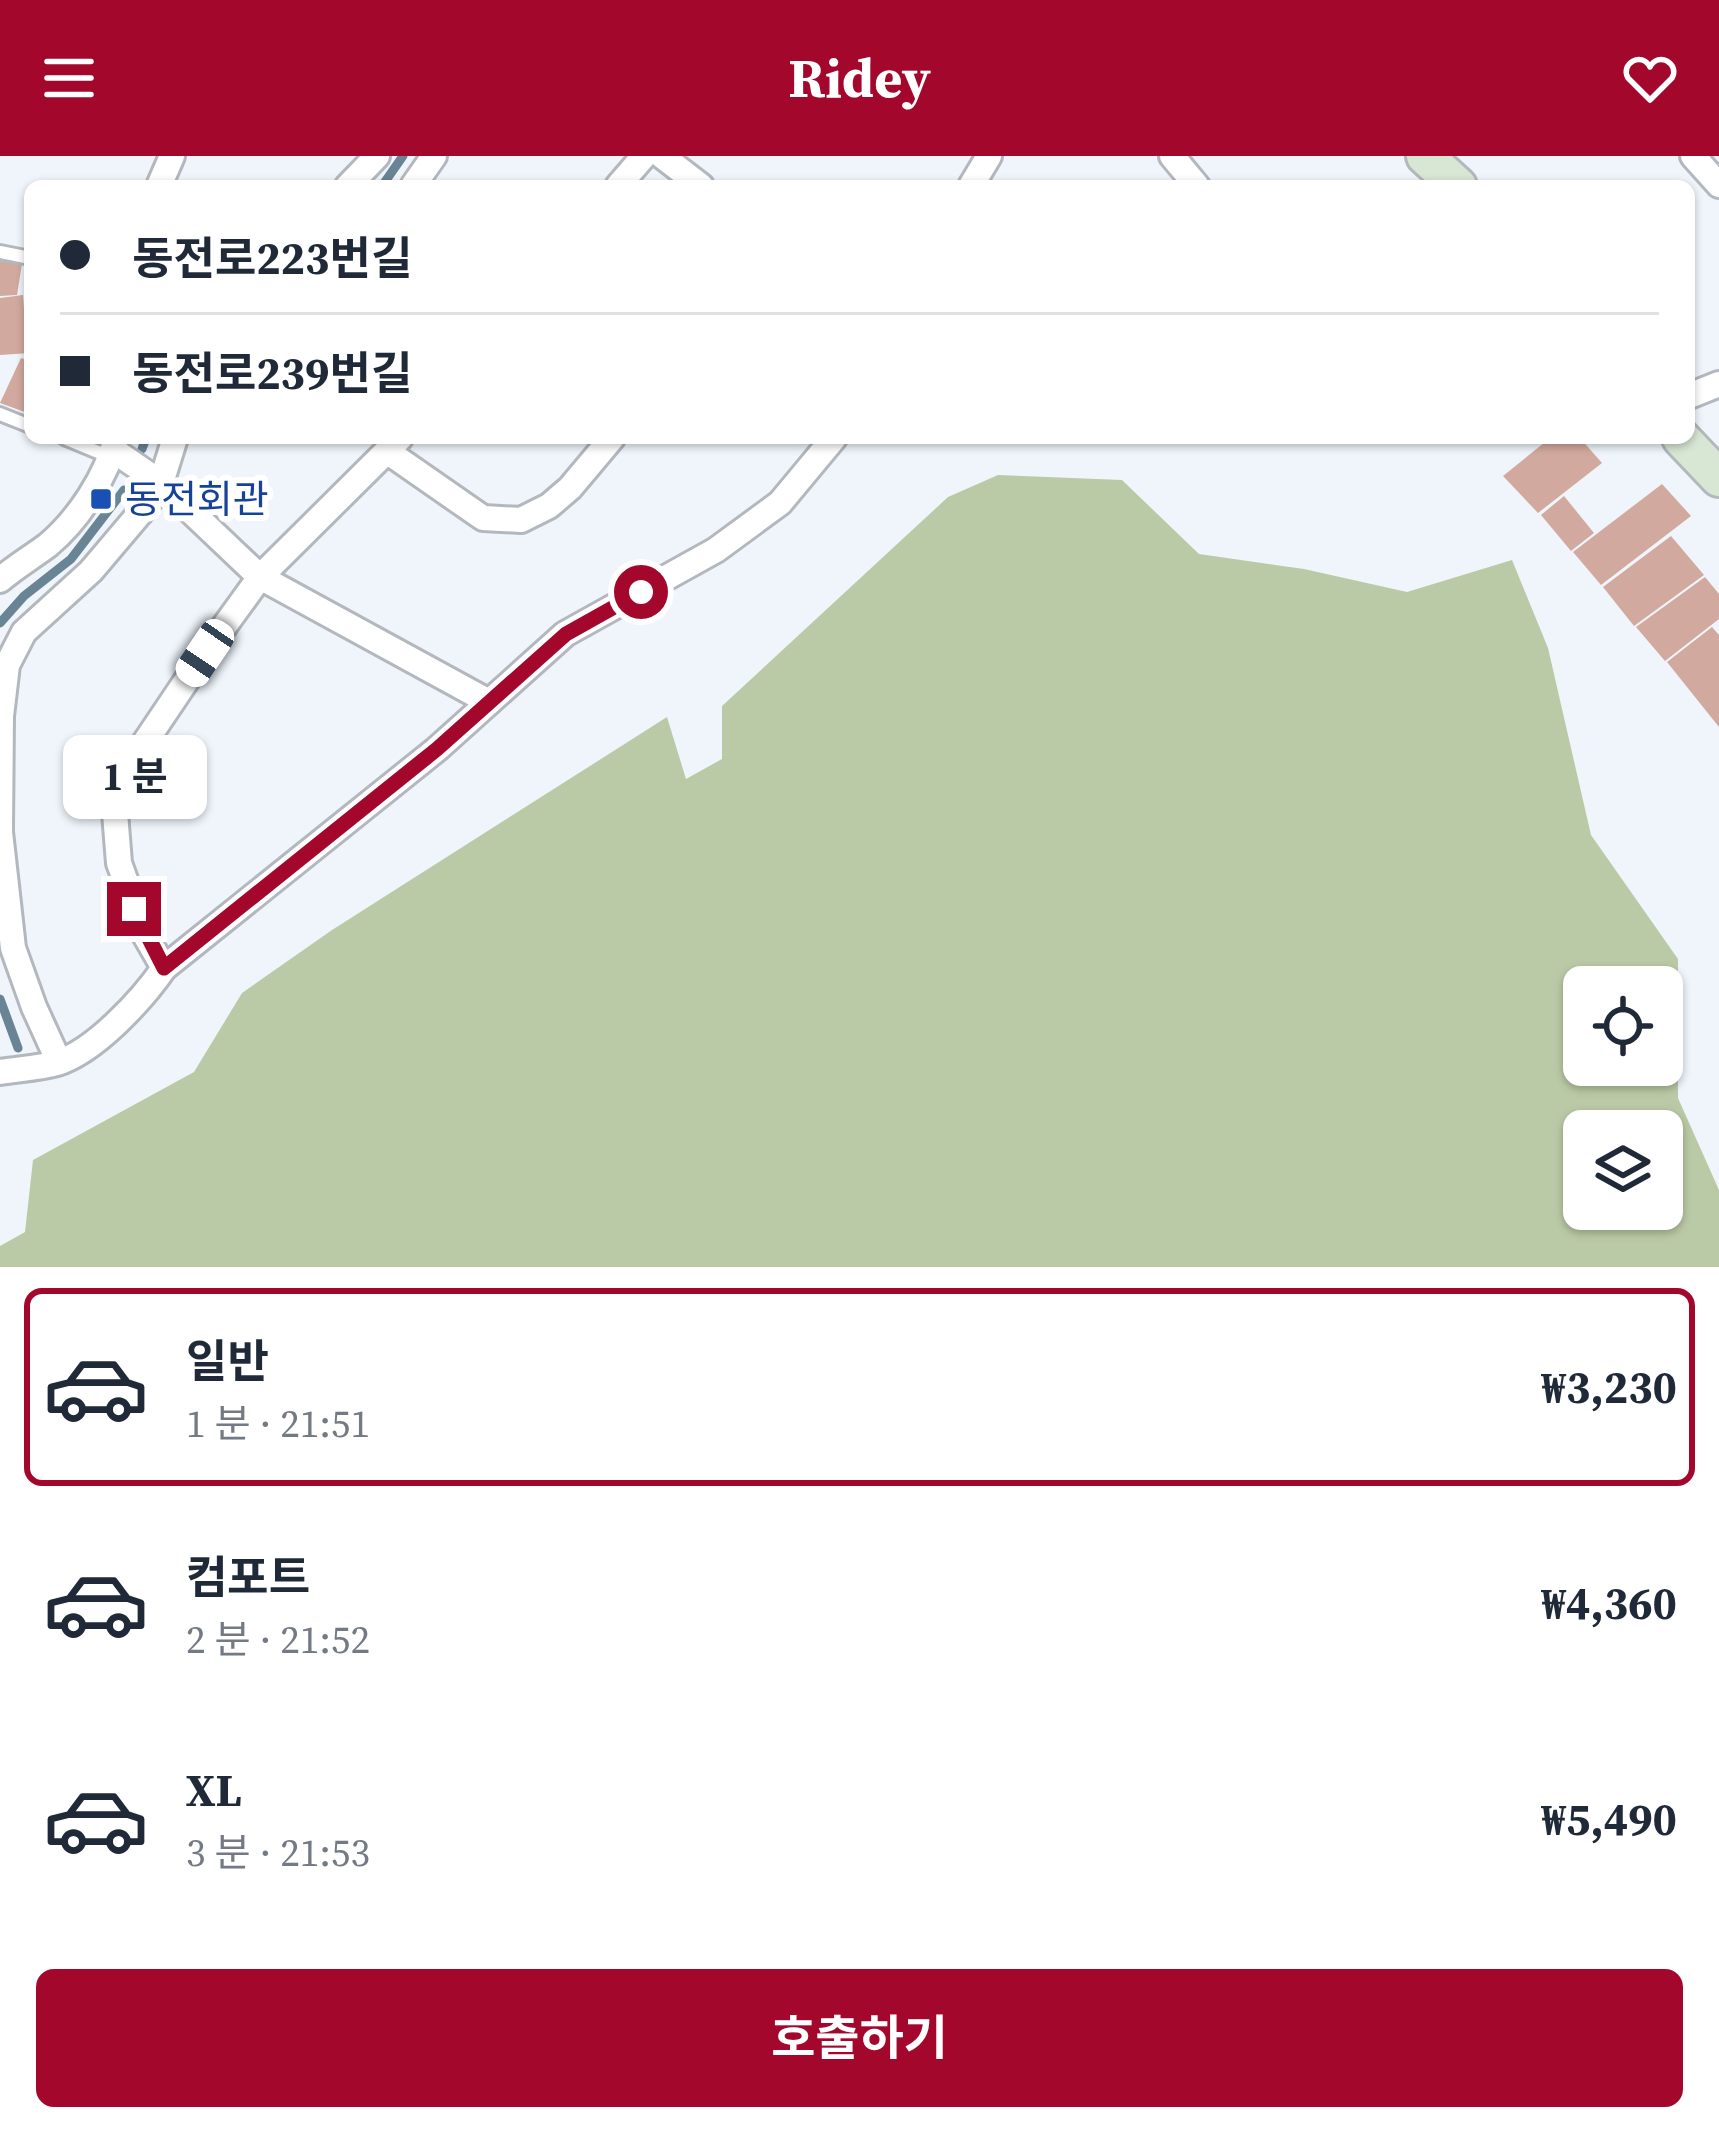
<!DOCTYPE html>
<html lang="ko">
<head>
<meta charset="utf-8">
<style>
	body { margin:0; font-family:"Source Serif 4","Noto Sans KR",serif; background:#f2f2f3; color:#1f2937; height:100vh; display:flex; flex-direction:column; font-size:45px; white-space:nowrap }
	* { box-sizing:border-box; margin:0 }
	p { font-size:39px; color:#747a83 }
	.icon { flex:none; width:66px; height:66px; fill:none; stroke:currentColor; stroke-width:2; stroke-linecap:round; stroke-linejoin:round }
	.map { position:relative; height:1111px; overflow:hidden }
	.panel { display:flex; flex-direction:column; background:#fff; flex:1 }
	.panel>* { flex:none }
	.guide { position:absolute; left:24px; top:24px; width:1671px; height:264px; border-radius:18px; box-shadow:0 3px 9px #0004; display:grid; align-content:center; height:264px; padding:0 36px; background:#fff }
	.fabs { position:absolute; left:1563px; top:810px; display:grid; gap:24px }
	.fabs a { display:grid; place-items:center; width:120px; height:120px; border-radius:18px; background:#fff; box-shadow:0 3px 9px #0004; font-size:60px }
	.end { position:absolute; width:54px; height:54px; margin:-27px; border:15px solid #a4072c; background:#fff; box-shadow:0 0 0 6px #fff }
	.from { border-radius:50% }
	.bubble { position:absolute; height:84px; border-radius:18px; background:#fff; box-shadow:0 3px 9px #0004; font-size:39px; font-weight:700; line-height:84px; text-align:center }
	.car { position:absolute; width:36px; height:72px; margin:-36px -18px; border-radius:15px; box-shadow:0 0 9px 3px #0007; background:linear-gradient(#fff 24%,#345 0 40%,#fff 0 76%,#345 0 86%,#fff 0) }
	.guide b { display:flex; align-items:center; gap:42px; height:114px; font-size:45px }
	.guide b+b { border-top:3px solid #e0e1e3 }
	.guide i { width:30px; height:30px; background:#1f2937 }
	ul { padding:21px 0 0; list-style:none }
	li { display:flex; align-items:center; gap:36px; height:198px; margin:0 24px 18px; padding:0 12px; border:6px solid transparent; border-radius:18px }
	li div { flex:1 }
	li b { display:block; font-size:45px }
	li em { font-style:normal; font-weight:700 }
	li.active { border-color:#a4072c }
	li>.icon { width:108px; height:108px; stroke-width:1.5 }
	.cta { display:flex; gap:24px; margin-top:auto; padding:24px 36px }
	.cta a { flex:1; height:138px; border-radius:18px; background:#a4072c; color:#fff; font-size:48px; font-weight:700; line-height:138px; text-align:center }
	header { display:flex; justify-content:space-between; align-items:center; height:156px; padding:0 36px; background:#a4072c; color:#fff; font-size:54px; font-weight:700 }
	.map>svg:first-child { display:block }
	.forest { fill:#bbcaa6; fill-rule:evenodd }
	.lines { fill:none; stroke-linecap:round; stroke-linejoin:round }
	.stream { stroke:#698494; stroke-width:9 }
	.building { fill:#d2a99f }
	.lane-casing { stroke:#b3b8be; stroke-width:18 }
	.street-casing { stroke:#b3b8be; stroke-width:30 }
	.secondary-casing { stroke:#b3b8be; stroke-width:42 }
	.lane { stroke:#fff; stroke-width:12 }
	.street { stroke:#fff; stroke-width:24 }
	.secondary { stroke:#d8e7d3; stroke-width:36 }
	.route { stroke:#a4072c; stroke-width:15 }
	.transit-dot { fill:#1a4fb4; stroke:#fff; stroke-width:4.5 }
	.labels { text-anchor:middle; stroke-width:12; stroke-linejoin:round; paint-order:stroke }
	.transit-label { font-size:39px; fill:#164399; stroke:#fff; text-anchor:start }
</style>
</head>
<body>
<header><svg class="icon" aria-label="menu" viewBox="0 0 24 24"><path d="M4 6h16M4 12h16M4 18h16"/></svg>Ridey<svg class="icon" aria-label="heart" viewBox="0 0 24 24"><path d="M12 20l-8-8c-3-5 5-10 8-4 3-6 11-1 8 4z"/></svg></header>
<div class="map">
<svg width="1719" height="1111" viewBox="0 0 1719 1111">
	<rect width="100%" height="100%" fill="#eff5fb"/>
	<!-- forest -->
	<path class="forest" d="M998 319 1122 324 1199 398 1304 413 1407 436 1512 404 1548 492 1591 679 1678 803V942L1719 1034V1111H0V1090L25 1076 33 1004 194 916 242 837 332 774 667 561 686 623 722 603V550L948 341ZM1584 831H1662V909H1584ZM1584 975H1662V1053H1584Z"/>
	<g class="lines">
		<!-- stream -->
		<g class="stream">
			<path d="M382 30 403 0"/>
			<path d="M142 293 146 282"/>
			<path d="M0 467 24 440 71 403 124 334"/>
			<path d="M0 843 18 892"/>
		</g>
	</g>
	<!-- building -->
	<g class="building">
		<path d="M0 105 22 108 17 139 0 140Z"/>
		<path d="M23 139 24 153H30V197L0 199V142Z"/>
		<path d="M21 202 30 205V258L0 247Z"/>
		<path d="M1550 282H1580L1602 307 1538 357 1503 320Z"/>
		<path d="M1662 328 1691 360 1601 429 1573 396Z"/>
		<path d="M1564 340 1594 377 1571 395 1541 359Z"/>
		<path d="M1671 380 1704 419 1634 470 1603 431Z"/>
		<path d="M1705 421 1719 438V463L1665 505 1636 471Z"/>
		<path d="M1712 471 1719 479V571L1667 506Z"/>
	</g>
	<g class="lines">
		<!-- lane casing -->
		<g class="lane-casing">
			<g id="lane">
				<path d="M0 96 30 102"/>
				<path d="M0 258 30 270"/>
				<path d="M64 282 110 301"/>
			</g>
		</g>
		<!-- street casing -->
		<g class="street-casing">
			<g id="street">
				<path d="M662 0 701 30"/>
				<path d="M1172 0 1197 30"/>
				<path d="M1693 0 1719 29"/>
				<path d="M159 30 172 0"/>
				<path d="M348 30 377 0"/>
				<path d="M413 30 434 0"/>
				<path d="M618 30 644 0"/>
				<path d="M971 30 989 0"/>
				<path d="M1689 240 1719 228"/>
				<path d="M113 294 161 327 260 421 489 546"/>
				<path d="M388 296 483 362 521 364 549 350 570 332 612 282"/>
				<path d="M0 424C15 411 32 401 48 389 78 364 107 320 116 282"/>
				<path d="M0 674 1 560 7 509 24 476 91 415 146 350 161 327 175 282"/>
				<path d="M0 676 13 792 34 851 59 906"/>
				<path d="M164 812 145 779 119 707 115 657 133 604 205 497 260 421 400 282"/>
				<path d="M0 916C18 913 39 912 57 907 95 895 142 844 164 812L437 593 565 478 716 394 780 347 834 282"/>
			</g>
		</g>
		<!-- secondary casing -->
		<g class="secondary-casing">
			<g id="secondary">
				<path d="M1425 0 1458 30"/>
				<path d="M1681 282 1719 322"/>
			</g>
		</g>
		<!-- lane -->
		<use href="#lane" class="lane"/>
		<!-- street -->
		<use href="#street" class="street"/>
		<!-- secondary -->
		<use href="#secondary" class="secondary"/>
	</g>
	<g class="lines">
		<!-- route -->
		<path class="route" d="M134 753 164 812 437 593 566 478 641 436"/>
	</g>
	<!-- markers -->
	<rect class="transit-dot" x="89" y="331" width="24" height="24" rx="6"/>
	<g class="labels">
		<!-- transit labels -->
		<g class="transit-label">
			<text x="125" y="357">동전회관</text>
		</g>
	</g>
</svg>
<div class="fabs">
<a><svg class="icon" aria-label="locate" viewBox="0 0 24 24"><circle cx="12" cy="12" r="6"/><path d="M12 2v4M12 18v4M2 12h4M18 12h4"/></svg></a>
<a><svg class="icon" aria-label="layers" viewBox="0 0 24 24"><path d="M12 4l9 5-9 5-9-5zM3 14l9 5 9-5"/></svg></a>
</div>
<i class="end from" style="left:641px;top:436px"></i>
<i class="end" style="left:134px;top:753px"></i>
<div class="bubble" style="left:63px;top:579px;width:144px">1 분</div>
<i class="car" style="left:205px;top:497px;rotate:214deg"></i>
<div class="guide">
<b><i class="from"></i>동전로223번길</b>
<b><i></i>동전로239번길</b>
</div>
</div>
<section class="panel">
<ul>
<li class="active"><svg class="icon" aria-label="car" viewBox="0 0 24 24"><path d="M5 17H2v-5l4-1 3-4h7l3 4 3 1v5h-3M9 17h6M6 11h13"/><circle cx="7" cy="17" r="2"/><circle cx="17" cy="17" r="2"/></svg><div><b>일반</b><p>1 분 · 21:51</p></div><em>₩3,230</em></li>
<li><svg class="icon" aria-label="car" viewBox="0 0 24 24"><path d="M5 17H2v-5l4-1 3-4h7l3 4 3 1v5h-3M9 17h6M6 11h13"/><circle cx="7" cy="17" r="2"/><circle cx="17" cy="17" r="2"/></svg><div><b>컴포트</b><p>2 분 · 21:52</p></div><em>₩4,360</em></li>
<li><svg class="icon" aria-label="car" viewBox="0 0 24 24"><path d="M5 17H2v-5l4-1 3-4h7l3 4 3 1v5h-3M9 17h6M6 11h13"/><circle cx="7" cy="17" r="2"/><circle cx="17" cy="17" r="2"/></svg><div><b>XL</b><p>3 분 · 21:53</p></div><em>₩5,490</em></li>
</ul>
<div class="cta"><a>호출하기</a></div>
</section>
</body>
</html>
